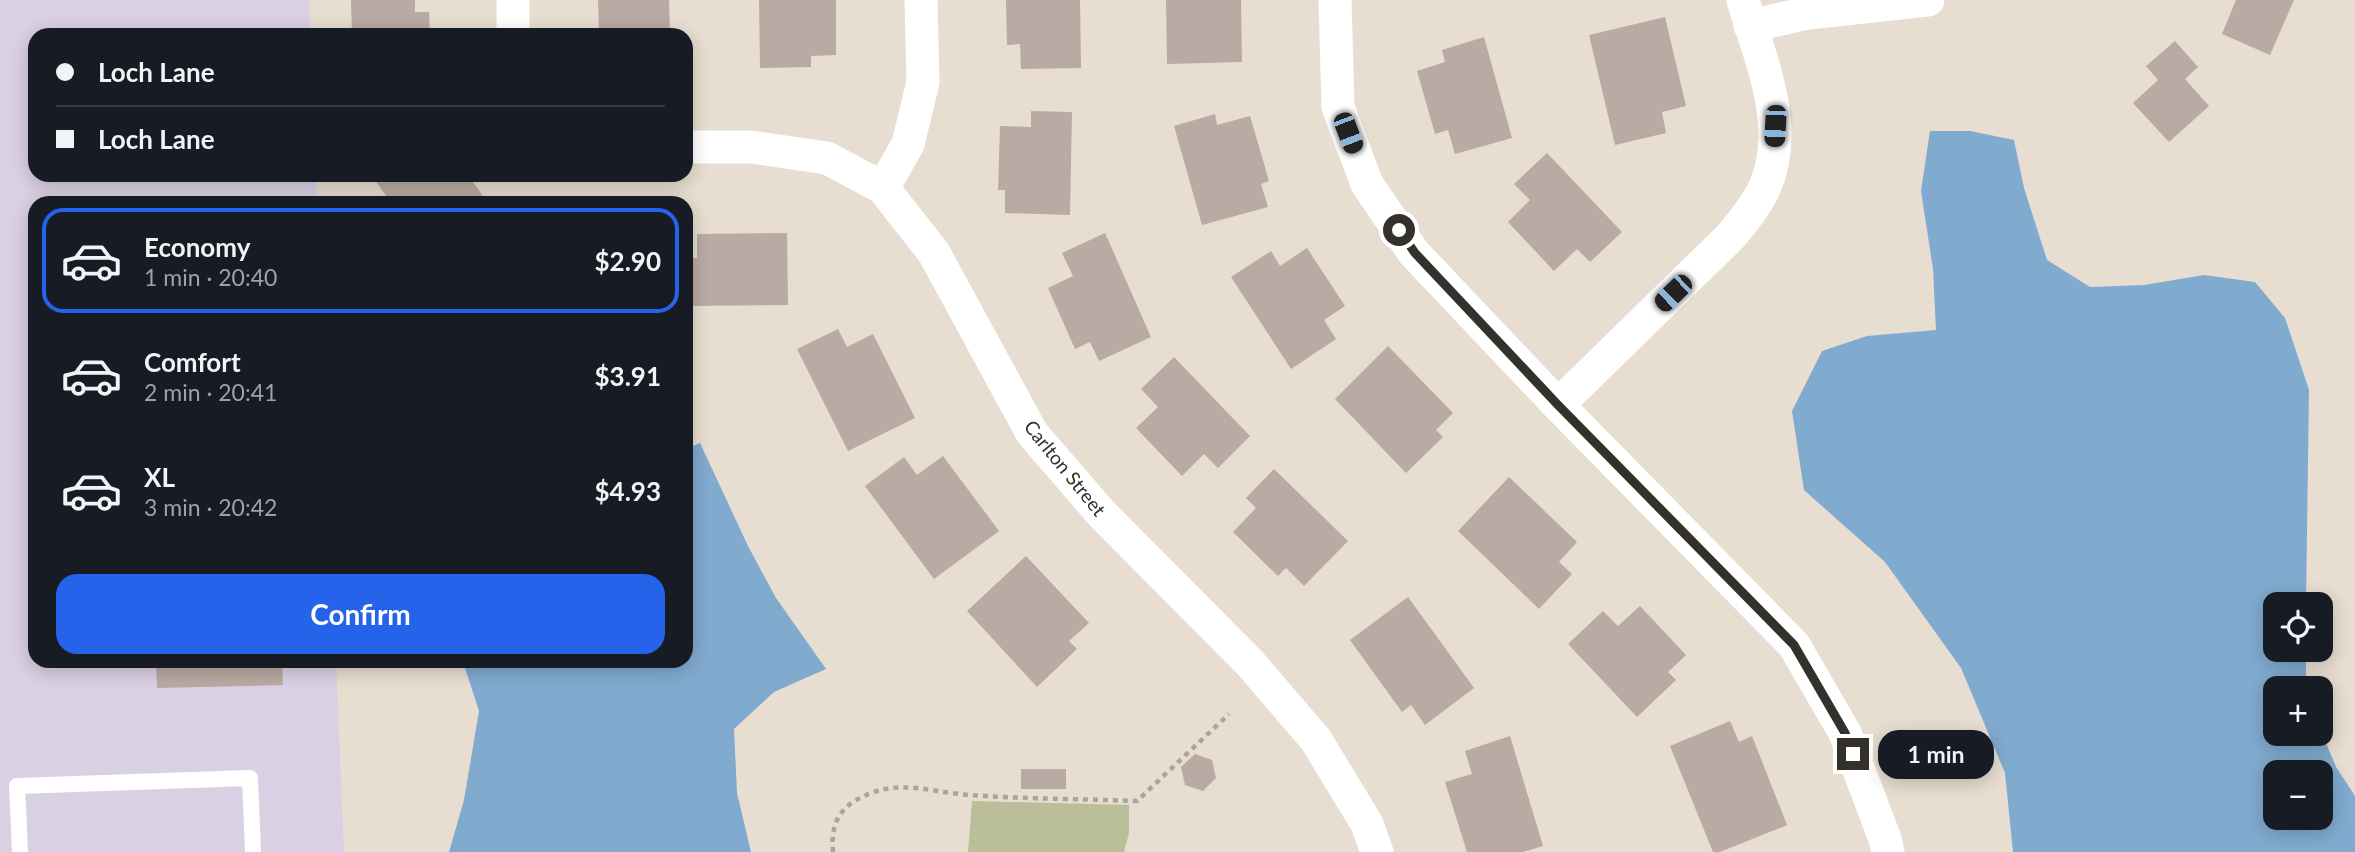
<!DOCTYPE html>
<html lang="en">
<head>
<meta charset="utf-8">
<style>
	body { margin:0; font-family:Lato,sans-serif; background:#242831; color:#f1f3f6; height:100vh; display:flex; flex-direction:column; font-size:26px; white-space:nowrap }
	* { box-sizing:border-box; margin:0 }
	p { font-size:23px; color:#9ea1a6 }
	.icon { flex:none; width:38px; height:38px; fill:none; stroke:currentColor; stroke-width:2; stroke-linecap:round; stroke-linejoin:round }
	.map { position:relative; flex:1; overflow:hidden }
	.drawer { position:absolute; left:28px; top:196px; width:665px; height:472px; display:flex; flex-direction:column; background:#171b24; border-radius:21px; box-shadow:0 4px 18px #0003 }
	.drawer>* { flex:none }
	.hud { position:absolute; left:28px; top:28px; width:665px; height:154px; border-radius:21px; box-shadow:0 4px 18px #0003; display:grid; align-content:center; height:154px; padding:0 28px; background:#171b24 }
	.buttons { position:absolute; left:2263px; top:592px; display:grid; gap:14px }
	.buttons a { display:grid; place-items:center; width:70px; height:70px; border-radius:14px; background:#171b24; box-shadow:0 4px 18px #0003; font-size:35px }
	.end { position:absolute; width:32px; height:32px; margin:-16px; border:9px solid #34302b; background:#fff; box-shadow:0 0 0 4px #fff }
	.from { border-radius:50% }
	.bubble { position:absolute; height:49px; border-radius:21px; background:#171b24; box-shadow:0 4px 18px #0003; font-size:23px; font-weight:700; line-height:49px; text-align:center }
	.car { position:absolute; width:21px; height:42px; margin:-21px -10px; border-radius:9px; box-shadow:0 0 5px 2px #0007; background:linear-gradient(#222 24%,#8ab4d8 0 40%,#222 0 76%,#8ab4d8 0 86%,#222 0) }
	.hud b { display:flex; align-items:center; gap:24px; height:66px; font-size:26px }
	.hud b+b { border-top:2px solid #363941 }
	.hud i { width:18px; height:18px; background:#f1f3f6 }
	ul { padding:12px 0 0; list-style:none }
	li { display:flex; align-items:center; gap:21px; height:105px; margin:0 14px 10px; padding:0 14px; border:4px solid transparent; border-radius:21px }
	li div { flex:1 }
	li b { display:block; font-size:26px }
	li em { font-style:normal; font-weight:700 }
	li.active { border-color:#2563eb }
	li>.icon { width:63px; height:63px; stroke-width:1.5 }
	.button { display:flex; gap:14px; margin-top:auto; padding:14px 28px }
	.button a { flex:1; height:80px; border-radius:21px; background:#2563eb; color:#fff; font-size:28px; font-weight:700; line-height:80px; text-align:center }
	.map>svg:first-child { display:block }
	.industrial { fill:#dad0e4 }
	.green { fill:#babf99 }
	.water { fill:#81aacf; fill-rule:evenodd }
	.building { fill:#b9aaa3 }
	.lines { fill:none; stroke-linecap:round; stroke-linejoin:round }
	.path { stroke:#aca49a; stroke-width:4.5; stroke-dasharray:5 5; stroke-linecap:butt }
	.lane { stroke:#fff; stroke-width:16 }
	.street { stroke:#fff; stroke-width:33 }
	.route { stroke:#34302b; stroke-width:9 }
	.labels { text-anchor:middle; stroke-width:6; stroke-linejoin:round; paint-order:stroke }
	.street-label { font-size:19px; fill:#34302b; stroke:#fff }
</style>
</head>
<body>
<div class="map">
<svg width="2355" height="852" viewBox="0 0 2355 852">
	<rect width="100%" height="100%" fill="#e7ddd0"/>
	<!-- industrial -->
	<path class="industrial" d="M0 0H309L311 35H35V175H316L317 203H35V662H336L344 852H0Z"/>
	<!-- green -->
	<path class="green" d="M972 801 1129 805V833L1124 852H968Z"/>
	<!-- water -->
	<g class="water">
		<path d="M1930 131H1970L2014 140 2024 188 2047 260 2090 287 2144 285 2204 275 2255 282 2285 318 2309 390 2306 604H2275V649H2306V688H2275V733H2320L2321 731 2336 767 2355 796V852H2013L2005 773 1961 668 1885 562 1804 490 1792 411 1822 351 1867 336 1936 330 1933 269 1921 191ZM2275 772H2320V817H2275Z"/>
		<path d="M700 443 748 546 776 598 826 669 774 692 734 729 737 793 751 852H449L464 800 479 711 463 662H686V449Z"/>
	</g>
	<!-- building -->
	<g class="building">
		<path d="M351 0H415V12H429L430 35H352Z"/>
		<path d="M598 0H669L670 35H599Z"/>
		<path d="M759 0H836V55L811 56V67L760 68Z"/>
		<path d="M1006 0H1080L1081 68 1021 69 1020 44 1007 45Z"/>
		<path d="M1166 0H1241L1242 62 1167 64Z"/>
		<path d="M2236 0H2294L2270 55 2222 34Z"/>
		<path d="M1665 17 1686 106 1662 112 1666 133 1615 145 1589 35Z"/>
		<path d="M1484 37 1512 138 1455 154 1448 130 1435 134 1417 71 1445 62 1442 50Z"/>
		<path d="M2175 41 2198 67 2185 79 2209 106 2169 142 2133 103 2158 80 2146 66Z"/>
		<path d="M1031 111 1072 112 1070 215 1005 213V190H998L1000 126 1031 127Z"/>
		<path d="M1215 114 1217 125 1250 116 1269 181 1261 184 1268 207 1202 225 1174 126Z"/>
		<path d="M1547 153 1622 232 1590 262 1577 249 1554 271 1508 222 1530 200 1514 184Z"/>
		<path d="M382 175H468L488 203H391L375 180Z"/>
		<path d="M787 233 788 305 686 306V258H697V234Z"/>
		<path d="M1105 233 1151 337 1099 361 1090 342 1075 349 1048 288 1073 276 1062 253Z"/>
		<path d="M1307 248 1345 306 1324 320 1336 339 1291 369 1231 277 1271 251 1280 266Z"/>
		<path d="M838 329 847 347 873 334 915 418 848 451 797 349Z"/>
		<path d="M1388 346 1453 413 1436 430 1443 437 1406 473 1335 399Z"/>
		<path d="M1174 357 1250 436 1218 468 1204 454 1182 476 1136 428 1158 407 1141 389Z"/>
		<path d="M943 456 999 531 934 579 865 486 904 457 917 475Z"/>
		<path d="M1274 469 1348 541 1304 586 1286 568 1278 576 1233 532 1256 508 1246 498Z"/>
		<path d="M1509 477 1577 542 1559 562 1572 574 1539 609 1458 531Z"/>
		<path d="M1026 556 1089 623 1069 641 1077 649 1037 687 967 611Z"/>
		<path d="M1408 597 1474 688 1425 725 1411 705 1402 712 1350 640Z"/>
		<path d="M1640 606 1686 655 1668 672 1676 680 1637 717 1568 644 1603 611 1618 626Z"/>
		<path d="M156 662H282L283 685 157 688Z"/>
		<path d="M1730 721 1739 742 1752 736 1787 825 1720 852H1713L1670 746Z"/>
		<path d="M1510 736 1543 846 1523 852H1467L1445 782 1472 774 1465 751Z"/>
		<path d="M1195 754 1212 760 1216 778 1203 791 1185 785 1181 767Z"/>
		<rect x="1021" y="769" width="45" height="20"/>
	</g>
	<g class="lines">
		<!-- path -->
		<path class="path" d="M833 852C830 819 843 803 874 792 904 781 939 793 970 795 1026 799 1082 799 1137 801L1229 714"/>
		<!-- lane -->
		<path class="lane" d="M20 852 17 786 250 778 253 852"/>
		<!-- street -->
		<g class="street">
			<path d="M513 0V35"/>
			<path d="M1335 0 1338 107 1367 184 1414 253 1558 405 1794 645 1845 733 1885 839 1888 852"/>
			<path d="M1750 26 1808 13 1928 0"/>
			<path d="M686 147H751L827 158 883 188 934 253 1032 433 1101 513 1250 663 1316 740 1367 824 1377 852"/>
			<path d="M883 188 908 144 923 82 921 0"/>
			<path d="M1558 405 1730 237C1743 222 1755 207 1764 189 1792 127 1760 60 1743 0"/>
		</g>
	</g>
	<g class="lines">
		<!-- route -->
		<path class="route" d="M1399 230 1415 253 1558 405 1794 645 1845 733 1853 754"/>
	</g>
	<g class="labels">
		<!-- street labels -->
		<g class="street-label">
			<text transform="translate(1065 468) rotate(51)" y="7">Carlton Street</text>
		</g>
	</g>
</svg>
<div class="buttons">
<a><svg class="icon" aria-label="locate" viewBox="0 0 24 24"><circle cx="12" cy="12" r="6"/><path d="M12 2v4M12 18v4M2 12h4M18 12h4"/></svg></a>
<a>+</a>
<a>−</a>
</div>
<i class="end from" style="left:1399px;top:230px"></i>
<i class="end" style="left:1853px;top:754px"></i>
<div class="bubble" style="left:1878px;top:730px;width:116px">1 min</div>
<i class="car" style="left:1775px;top:126px;rotate:183deg"></i>
<i class="car" style="left:1348px;top:133px;rotate:159deg"></i>
<i class="car" style="left:1673px;top:293px;rotate:226deg"></i>
<div class="hud">
<b><i class="from"></i>Loch Lane</b>
<b><i></i>Loch Lane</b>
</div>
<section class="drawer">
<ul>
<li class="active"><svg class="icon" aria-label="car" viewBox="0 0 24 24"><path d="M5 17H2v-5l4-1 3-4h7l3 4 3 1v5h-3M9 17h6M6 11h13"/><circle cx="7" cy="17" r="2"/><circle cx="17" cy="17" r="2"/></svg><div><b>Economy</b><p>1 min · 20:40</p></div><em>$2.90</em></li>
<li><svg class="icon" aria-label="car" viewBox="0 0 24 24"><path d="M5 17H2v-5l4-1 3-4h7l3 4 3 1v5h-3M9 17h6M6 11h13"/><circle cx="7" cy="17" r="2"/><circle cx="17" cy="17" r="2"/></svg><div><b>Comfort</b><p>2 min · 20:41</p></div><em>$3.91</em></li>
<li><svg class="icon" aria-label="car" viewBox="0 0 24 24"><path d="M5 17H2v-5l4-1 3-4h7l3 4 3 1v5h-3M9 17h6M6 11h13"/><circle cx="7" cy="17" r="2"/><circle cx="17" cy="17" r="2"/></svg><div><b>XL</b><p>3 min · 20:42</p></div><em>$4.93</em></li>
</ul>
<div class="button"><a>Confirm</a></div>
</section>
</div>
</body>
</html>
